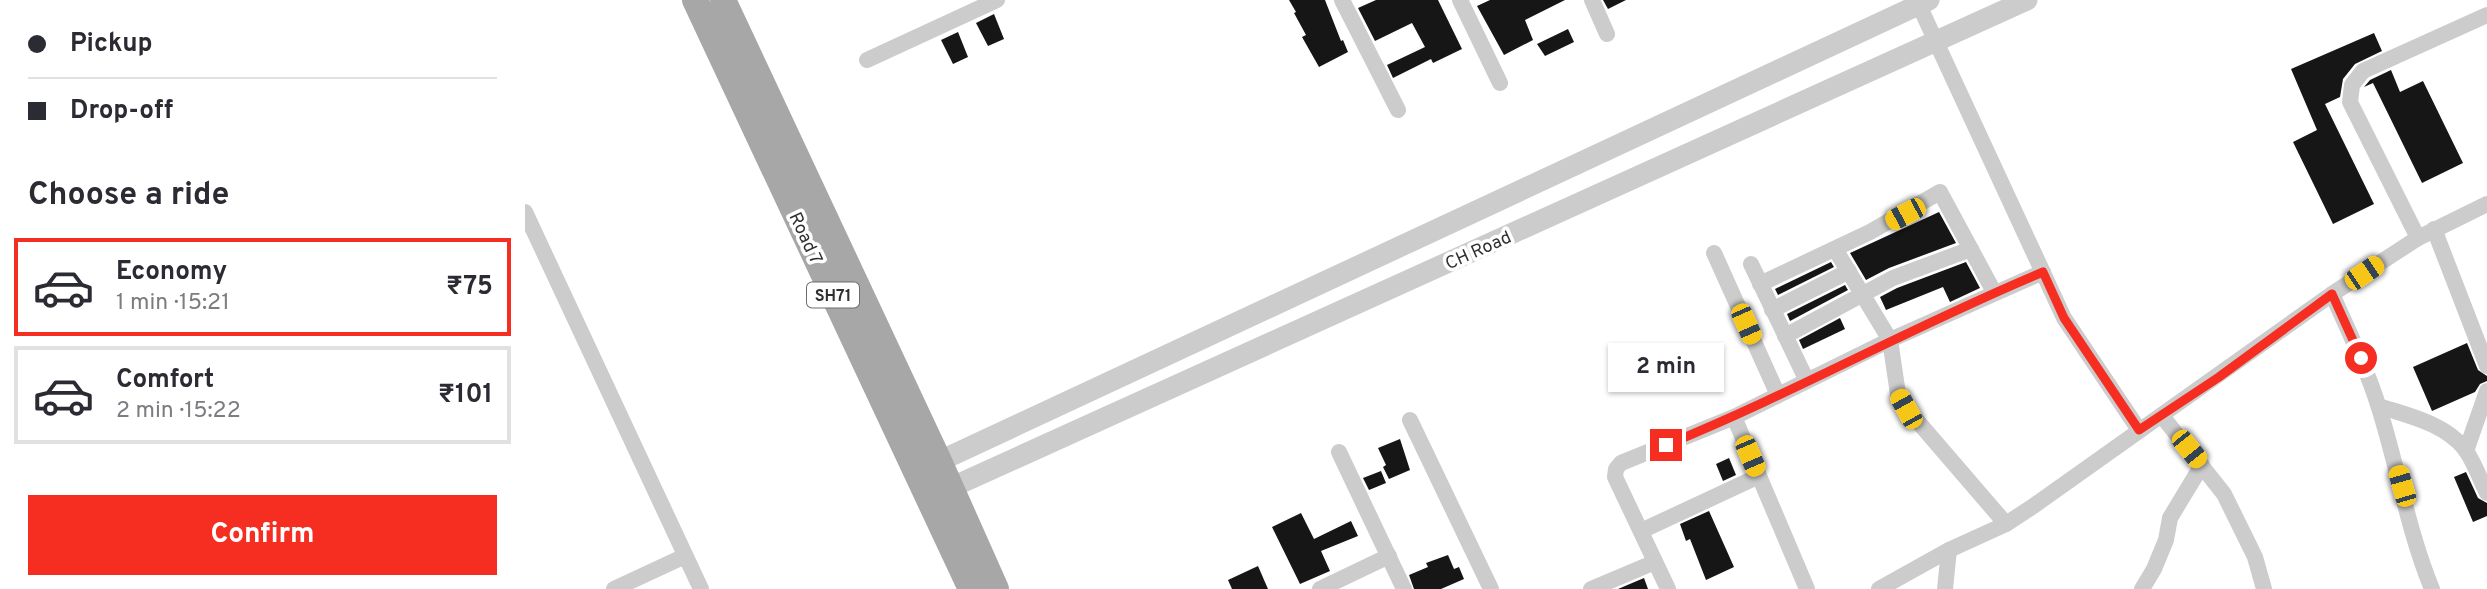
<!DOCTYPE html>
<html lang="en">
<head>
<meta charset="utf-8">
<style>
	body { margin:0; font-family:Overpass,sans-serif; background:#f7f7f7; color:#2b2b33; height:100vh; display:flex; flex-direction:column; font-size:26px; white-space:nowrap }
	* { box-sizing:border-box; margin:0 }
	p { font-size:23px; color:#7c7c81 }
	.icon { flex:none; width:38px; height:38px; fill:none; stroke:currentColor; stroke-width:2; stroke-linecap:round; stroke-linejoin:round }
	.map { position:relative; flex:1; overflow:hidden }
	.panel { display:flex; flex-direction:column; background:#fff; width:525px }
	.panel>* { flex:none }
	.top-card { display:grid; align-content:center; height:154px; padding:0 28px; background:#fff }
	.end { position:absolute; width:32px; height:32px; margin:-16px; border:9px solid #f62d21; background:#fff; box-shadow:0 0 0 4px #fff }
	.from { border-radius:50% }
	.bubble { position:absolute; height:49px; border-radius:0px; background:#fff; box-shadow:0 2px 5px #0004; font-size:23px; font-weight:700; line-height:49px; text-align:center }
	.car { position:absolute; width:21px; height:42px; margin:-21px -10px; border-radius:9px; box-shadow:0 0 5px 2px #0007; background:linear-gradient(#f5c518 24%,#345 0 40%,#f5c518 0 76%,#345 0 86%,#f5c518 0) }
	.top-card b { display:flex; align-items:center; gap:24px; height:66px; font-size:26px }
	.top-card b+b { border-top:2px solid #e1e1e2 }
	.top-card i { width:18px; height:18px; background:#2b2b33 }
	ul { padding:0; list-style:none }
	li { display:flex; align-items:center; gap:21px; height:98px; margin:0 14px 10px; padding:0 14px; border:4px solid #e1e1e2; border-radius:0px }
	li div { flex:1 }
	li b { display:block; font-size:26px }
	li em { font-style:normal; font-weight:700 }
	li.selected { border-color:#f62d21 }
	li>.icon { width:63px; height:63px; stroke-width:1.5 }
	h2 { padding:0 28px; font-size:32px; line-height:84px }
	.primary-button { display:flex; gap:14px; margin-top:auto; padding:14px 28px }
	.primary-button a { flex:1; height:80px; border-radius:0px; background:#f62d21; color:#fff; font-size:28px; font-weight:700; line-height:80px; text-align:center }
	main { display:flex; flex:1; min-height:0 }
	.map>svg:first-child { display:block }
	.building { fill:#161616 }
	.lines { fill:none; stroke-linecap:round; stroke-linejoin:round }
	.minor { stroke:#ccc; stroke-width:16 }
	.tertiary { stroke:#ccc; stroke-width:21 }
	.primary { stroke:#a7a7a7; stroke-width:26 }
	.route { stroke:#f62d21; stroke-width:9 }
	.labels { text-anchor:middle; stroke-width:7; stroke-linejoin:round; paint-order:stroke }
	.shield { fill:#fff; stroke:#6d6d6d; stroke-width:2 }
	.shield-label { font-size:16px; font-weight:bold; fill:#2f2f2f }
	.street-label { font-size:18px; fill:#2f2f2f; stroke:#fff }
</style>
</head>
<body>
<main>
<section class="panel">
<div class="top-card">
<b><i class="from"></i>Pickup</b>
<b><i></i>Drop-off</b>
</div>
<h2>Choose a ride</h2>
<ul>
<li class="selected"><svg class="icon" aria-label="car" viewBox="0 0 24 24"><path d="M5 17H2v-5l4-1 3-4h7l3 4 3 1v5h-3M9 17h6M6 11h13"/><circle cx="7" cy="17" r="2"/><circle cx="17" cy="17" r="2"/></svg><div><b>Economy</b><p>1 min · 15:21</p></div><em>₹75</em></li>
<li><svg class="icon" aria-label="car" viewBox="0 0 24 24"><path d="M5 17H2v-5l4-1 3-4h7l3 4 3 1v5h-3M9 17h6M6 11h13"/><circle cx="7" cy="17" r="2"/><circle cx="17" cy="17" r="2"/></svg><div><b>Comfort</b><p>2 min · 15:22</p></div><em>₹101</em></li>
</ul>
<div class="primary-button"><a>Confirm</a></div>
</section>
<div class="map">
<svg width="1962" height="589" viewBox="0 0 1962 589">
	<rect width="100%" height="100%" fill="#fff"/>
	<!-- building -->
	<g class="building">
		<path d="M764 0H800L816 41 818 40 823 52 794 67 777 37 781 35 769 13 771 12Z"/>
		<path d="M851 0H913L937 49 908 63 906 59 868 78 862 65 900 47 887 23 850 41 833 8Z"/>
		<path d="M965 0H1040L1000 20 1008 40 979 55 952 6Z"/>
		<path d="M1078 0H1101L1083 9Z"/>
		<path d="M469 14 479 39 463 46 451 23Z"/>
		<path d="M1043 29 1049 42 1020 56 1012 44Z"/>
		<path d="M433 32 443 57 428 64 416 40Z"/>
		<path d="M1849 33 1857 51 1830 64 1818 79 1815 97 1800 104 1849 204 1808 224 1768 142 1792 130 1766 69Z"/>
		<path d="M1866 70 1875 92 1898 81 1938 163 1897 183 1848 83 1839 87 1845 80Z"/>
		<path d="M1414 212 1431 243 1364 268 1341 280 1325 253Z"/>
		<path d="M1306 262 1309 267 1253 295 1250 289Z"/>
		<path d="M1441 262 1455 288 1425 302 1418 287 1361 310 1355 297 1372 288Z"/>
		<path d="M1320 285 1323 290 1265 321 1262 314Z"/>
		<path d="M1315 318 1320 329 1278 349 1274 340Z"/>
		<path d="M1942 343 1953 370 1962 376V381L1955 384 1950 392 1907 411 1888 367Z"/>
		<path d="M875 439 885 470 864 479 858 467 861 465 853 448Z"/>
		<path d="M1204 458 1211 475 1198 481 1191 464Z"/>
		<path d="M856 471 861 483 844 490 838 478Z"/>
		<path d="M1941 472 1953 498 1962 503V516L1948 522 1929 477Z"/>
		<path d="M1184 511 1209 567 1181 580 1165 539 1161 541 1155 524Z"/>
		<path d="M776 513 789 539 826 521 833 536 796 551 805 571 775 584 747 527Z"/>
		<path d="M923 555 929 569 934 567 939 579 916 589H889L884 575 903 567 901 563Z"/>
		<path d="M733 566 743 589H707L703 580Z"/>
		<path d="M1119 578 1123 589H1093Z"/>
	</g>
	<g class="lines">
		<!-- minor -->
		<g class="minor">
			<path d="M817 0 873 110"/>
			<path d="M935 0 975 83"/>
			<path d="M1067 0 1082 34"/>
			<path d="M1394 5 1539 318 1614 430"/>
			<path d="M342 60 472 0"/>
			<path d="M0 212 176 589"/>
			<path d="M1909 229 1962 366"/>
			<path d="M1893 238 1825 102 1827 85 1838 71 1962 15"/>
			<path d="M1310 249 1365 340 1373 394 1382 409 1481 524"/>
			<path d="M1189 253 1253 395"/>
			<path d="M1226 264 1282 381"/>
			<path d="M1235 284 1345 232 1415 192 1469 292"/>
			<path d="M1807 294C1824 332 1842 369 1854 408 1873 468 1883 531 1907 589"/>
			<path d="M1247 310 1324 271"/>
			<path d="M1260 336 1368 278 1446 249"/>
			<path d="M1854 406C1884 416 1919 423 1940 449 1949 462 1955 479 1962 493"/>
			<path d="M1637 416 1699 494 1730 557 1739 589"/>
			<path d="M1209 417 1282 589"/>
			<path d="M885 420 966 589"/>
			<path d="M1941 451 1962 391"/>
			<path d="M814 452 879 589"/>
			<path d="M1116 531 1234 476"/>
			<path d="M89 589 160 556"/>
			<path d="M795 589 864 556"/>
			<path d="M1066 589 1130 562"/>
			<path d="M1143 589 1090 477 1091 469 1096 463 1209 417 1365 340 1518 272"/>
			<path d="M1354 589 1424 550 1481 524 1507 507 1807 294 1893 238 1962 204"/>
			<path d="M1420 589 1424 550"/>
			<path d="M1617 589 1629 569 1641 540 1645 518 1677 465"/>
		</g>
		<!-- tertiary -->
		<g class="tertiary">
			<path d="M402 467 1404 0"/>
			<path d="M414 493 1502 0"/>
		</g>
		<!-- primary -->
		<g class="primary">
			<path d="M170 0 446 589"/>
			<path d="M198 0 414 461 471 589"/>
		</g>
	</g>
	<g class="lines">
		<!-- route -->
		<path class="route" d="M1141 445C1269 393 1390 325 1518 272L1539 318 1614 430 1694 377 1807 294 1836 358"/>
	</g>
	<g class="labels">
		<!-- shield labels -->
		<rect class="shield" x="282" y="282.5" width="52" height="25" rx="5"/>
		<g class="shield-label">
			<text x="308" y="301">SH71</text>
		</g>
		<!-- street labels -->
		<g class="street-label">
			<text transform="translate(281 238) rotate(65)" y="6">Road 7</text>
			<text transform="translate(953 250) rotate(-24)" y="6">CH Road</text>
		</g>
	</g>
</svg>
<i class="end from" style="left:1836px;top:358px"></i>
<i class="end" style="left:1141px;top:445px"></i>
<div class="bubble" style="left:1083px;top:343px;width:116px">2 min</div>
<i class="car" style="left:1380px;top:214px;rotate:242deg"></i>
<i class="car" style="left:1839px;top:273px;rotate:56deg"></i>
<i class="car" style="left:1221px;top:324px;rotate:156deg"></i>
<i class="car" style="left:1381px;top:409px;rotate:331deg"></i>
<i class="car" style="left:1664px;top:449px;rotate:141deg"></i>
<i class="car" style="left:1225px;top:456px;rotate:157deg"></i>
<i class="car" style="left:1877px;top:486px;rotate:344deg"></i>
</div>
</main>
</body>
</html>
